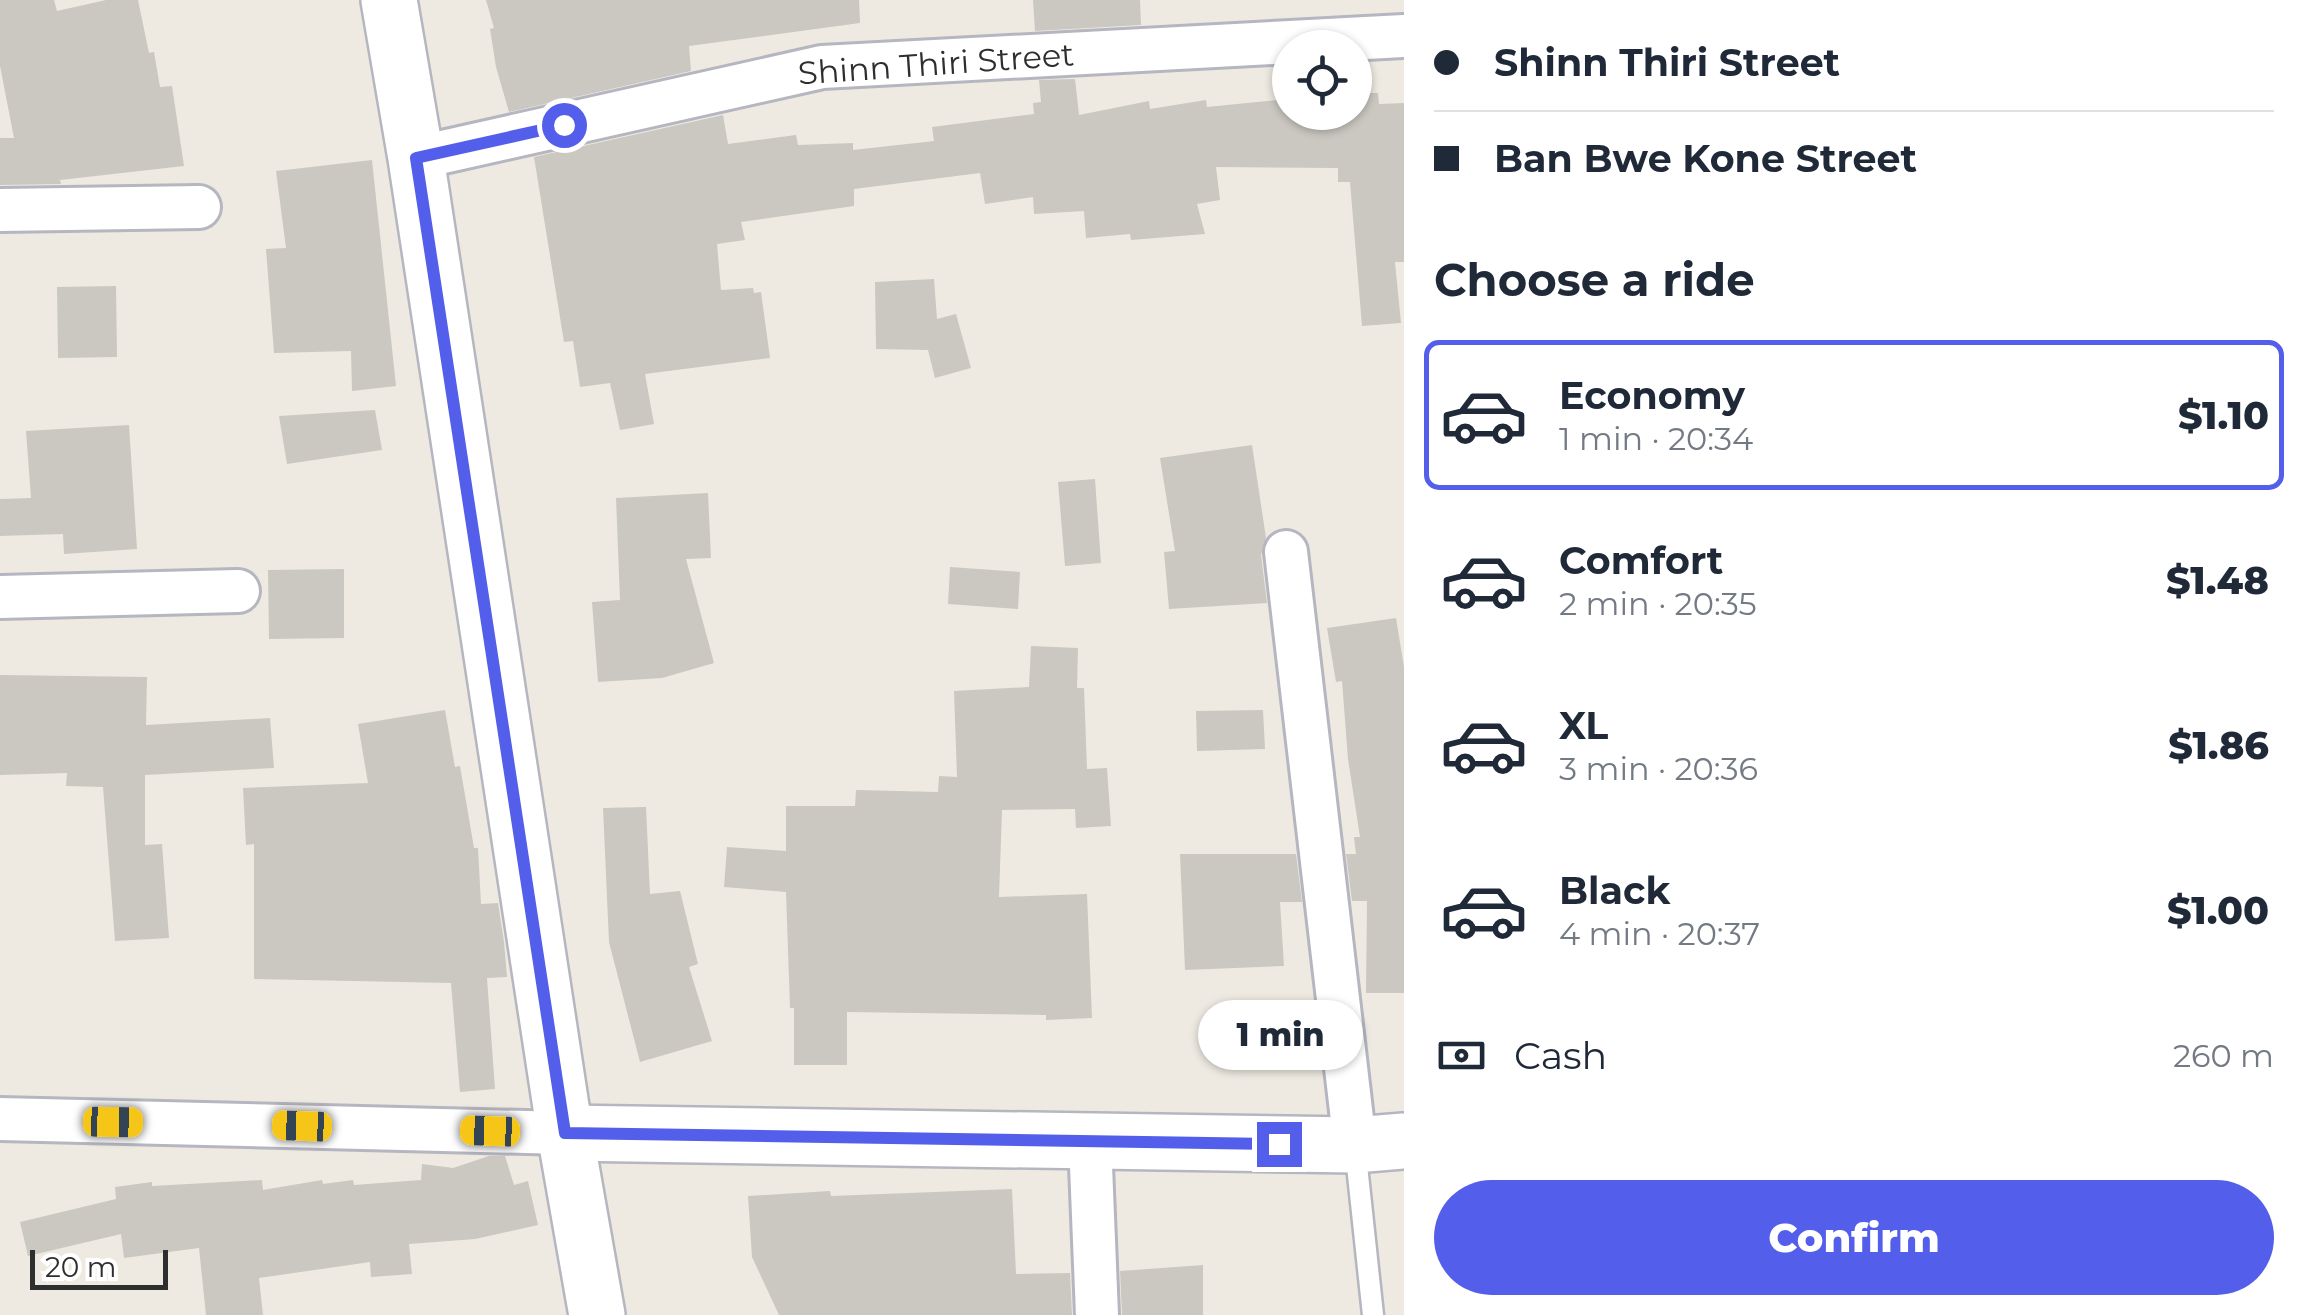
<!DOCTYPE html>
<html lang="en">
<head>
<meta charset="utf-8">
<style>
	body { margin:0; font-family:Montserrat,sans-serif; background:#f6f6f7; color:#1f2937; height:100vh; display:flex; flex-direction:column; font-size:38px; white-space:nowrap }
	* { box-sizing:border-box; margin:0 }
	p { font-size:32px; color:#747a83 }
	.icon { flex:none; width:55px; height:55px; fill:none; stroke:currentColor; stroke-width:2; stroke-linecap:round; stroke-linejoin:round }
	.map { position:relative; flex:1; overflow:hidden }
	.sheet { display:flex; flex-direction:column; background:#fff; width:900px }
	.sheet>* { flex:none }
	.guide { display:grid; align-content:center; height:220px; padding:0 30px; background:#fff }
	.fabs { position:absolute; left:1272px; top:30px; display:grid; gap:20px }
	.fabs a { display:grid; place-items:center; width:100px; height:100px; border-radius:50%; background:#fff; box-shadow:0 2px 8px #0004; font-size:50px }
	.scale { position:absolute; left:30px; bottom:25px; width:138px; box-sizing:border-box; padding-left:10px; border:5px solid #2e2e2e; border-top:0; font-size:28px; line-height:35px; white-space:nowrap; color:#2e2e2e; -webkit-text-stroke:8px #fff; paint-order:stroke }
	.end { position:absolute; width:45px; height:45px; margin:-22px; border:12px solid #535eea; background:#fff; box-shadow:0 0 0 5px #fff }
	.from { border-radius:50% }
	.bubble { position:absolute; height:70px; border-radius:35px; background:#fff; box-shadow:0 2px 8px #0004; font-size:32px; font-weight:800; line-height:70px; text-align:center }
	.car { position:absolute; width:30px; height:60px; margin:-30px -15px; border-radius:12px; box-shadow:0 0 8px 2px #0007; background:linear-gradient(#f5c518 24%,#345 0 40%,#f5c518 0 76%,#345 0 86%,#f5c518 0) }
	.guide b { display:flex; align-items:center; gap:35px; height:95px; font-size:38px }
	.guide b+b { border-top:2px solid #e0e1e3 }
	.guide i { width:25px; height:25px; background:#1f2937 }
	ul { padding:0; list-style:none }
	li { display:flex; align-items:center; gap:30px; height:150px; margin:0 20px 15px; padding:0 10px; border:5px solid transparent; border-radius:15px }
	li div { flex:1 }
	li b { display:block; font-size:38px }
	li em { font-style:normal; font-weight:800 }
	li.on { border-color:#535eea }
	li>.icon { width:90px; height:90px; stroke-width:1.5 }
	h2 { padding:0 30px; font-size:45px; line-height:120px }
	.pay { display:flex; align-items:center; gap:25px; height:110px; padding:0 30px; font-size:38px }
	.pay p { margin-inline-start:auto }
	.cta { display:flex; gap:20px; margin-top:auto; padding:20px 30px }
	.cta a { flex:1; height:115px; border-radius:60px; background:#535eea; color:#fff; font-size:40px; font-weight:800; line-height:115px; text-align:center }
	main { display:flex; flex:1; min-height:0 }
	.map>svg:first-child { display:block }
	.building { fill:#cac8c0 }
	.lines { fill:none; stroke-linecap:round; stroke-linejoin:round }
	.lane-casing { stroke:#b5b6c0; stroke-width:25 }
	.street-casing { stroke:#b5b6c0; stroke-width:48 }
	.secondary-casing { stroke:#b5b6c0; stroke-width:60 }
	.lane { stroke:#fff; stroke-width:20 }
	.street { stroke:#fff; stroke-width:42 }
	.secondary { stroke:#fff; stroke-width:55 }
	.route { stroke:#535eea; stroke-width:12 }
	.labels { text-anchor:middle; stroke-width:9; stroke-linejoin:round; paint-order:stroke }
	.street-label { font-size:32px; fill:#2e2e2e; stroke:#fff }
</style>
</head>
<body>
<main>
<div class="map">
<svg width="1404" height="1315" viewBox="0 0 1404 1315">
	<rect width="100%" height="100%" fill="#eeeae2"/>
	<!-- building -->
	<g class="building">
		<path d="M0 0H54L57 11 106 0H138L149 53 154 52 160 87 172 86 184 166 60 180 61 184 0 185V138H14L0 66Z"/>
		<path d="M486 0H859L860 23 689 46 691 71 509 112 496 67 490 29 494 28Z"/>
		<path d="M1033 0H1140L1141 25 1035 31Z"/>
		<path d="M1075 79 1079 115 1149 101 1150 109 1206 100 1207 107 1278 100V93H1290V112H1355V93H1378L1379 104 1404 103V262H1395L1401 323 1362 326 1350 182H1338V168L1216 167 1220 200 1197 204 1205 234 1131 240 1130 234 1086 238 1084 211 1034 214 1033 197 985 204 980 173 854 189V206L741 222 745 240 717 244 721 290 753 288 754 293 761 292 770 358 645 374 654 424 620 430 610 383 580 387 573 341 564 342 534 157 723 115 728 144 796 135 798 145 853 143V150L934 141 932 127 1034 114 1033 103 1041 102 1039 80Z"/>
		<path d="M372 160 396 386 352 391 351 351 274 353 266 249 286 248 276 171Z"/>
		<path d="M934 279 937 319 956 314 971 368 935 378 928 350 876 349 875 282Z"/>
		<path d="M116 286 117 357 58 358 57 287Z"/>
		<path d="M375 410 382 450 287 464 279 416Z"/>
		<path d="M129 425 137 549 64 554 63 534 0 536V499L31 498 26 431Z"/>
		<path d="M1252 445 1266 538 1261 555 1267 603 1169 609 1164 552 1175 551 1160 458Z"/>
		<path d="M1095 479 1101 563 1065 566 1058 482Z"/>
		<path d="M708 493 711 558 686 559 714 663 662 678 598 682 592 602 620 600 616 498Z"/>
		<path d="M950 567 1020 572 1018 609 948 604Z"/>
		<path d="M344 569V638L269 639 268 570Z"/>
		<path d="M1396 618 1404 667V993H1366L1367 901H1352L1346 854H1356L1354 837H1360L1348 759 1342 681 1336 682 1327 628Z"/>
		<path d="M1031 646 1078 648 1077 688H1084L1087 769 1107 768 1111 826 1076 828 1075 809 1002 810 999 897 1087 894 1092 1018 1046 1020V1015L847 1012V1065H794V1008H790L786 892 724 887 727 847 786 851V806H855L856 790 938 792 939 776 957 777 954 691 1029 687Z"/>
		<path d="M0 675 147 677 146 725 270 718 274 768 145 775V845L162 844 169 938 115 941 103 787 66 786 67 773 0 775Z"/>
		<path d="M445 710 455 767 460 766 474 848H478L481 904 498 903 504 942 507 977 487 978 495 1089 460 1092 451 983 254 979V844L246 845 243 788 368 783 358 724Z"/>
		<path d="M1263 710 1265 749 1197 751 1196 711Z"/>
		<path d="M646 807 650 894 680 891 698 964 689 967 712 1041 640 1062 609 942 603 808Z"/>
		<path d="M1180 854H1296L1302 902H1280L1284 966 1185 970Z"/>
		<path d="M489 1156H505L514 1185 528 1181 538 1225 475 1239 409 1244 412 1274 371 1277 370 1262 259 1278 263 1315H206L199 1248 124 1258 121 1234 28 1256 20 1222 116 1199 115 1187 152 1182V1186L262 1180 263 1190 322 1180 323 1184 353 1180 354 1185 421 1180 422 1164 453 1168Z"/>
		<path d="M1012 1189 1016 1274 1070 1273 1072 1315H779L752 1257 748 1196 830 1191 831 1196Z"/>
		<path d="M1203 1265V1315H1122L1120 1271Z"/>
	</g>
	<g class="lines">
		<!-- lane casing -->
		<g class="lane-casing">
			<path id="lane" d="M1355 1147 1373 1315"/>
		</g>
		<!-- street casing -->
		<g class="street-casing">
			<g id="street">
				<path d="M416 158 822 67 1404 36"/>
				<path d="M0 210 199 207"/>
				<path d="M1286 552 1355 1145"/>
				<path d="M0 597 238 591"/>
				<path d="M0 1119 565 1133"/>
				<path d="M1090 1141 1097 1315"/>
			</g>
		</g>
		<!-- secondary casing -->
		<g class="secondary-casing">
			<g id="secondary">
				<path d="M389 0 416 158 565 1133 597 1315"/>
				<path d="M565 1133 1355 1145 1404 1141"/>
			</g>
		</g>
		<!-- lane -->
		<use href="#lane" class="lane"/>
		<!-- street -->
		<use href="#street" class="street"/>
		<!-- secondary -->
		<use href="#secondary" class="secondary"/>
	</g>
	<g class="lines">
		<!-- route -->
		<path class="route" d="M564 125 416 158 565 1133 1279 1144"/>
	</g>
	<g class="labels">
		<!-- street labels -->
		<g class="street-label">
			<text transform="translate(936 64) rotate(-4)" y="11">Shinn Thiri Street</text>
		</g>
	</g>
</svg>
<div class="fabs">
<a><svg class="icon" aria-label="locate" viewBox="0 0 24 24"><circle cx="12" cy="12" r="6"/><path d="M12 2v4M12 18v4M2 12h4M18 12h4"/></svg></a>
</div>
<div class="scale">20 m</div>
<i class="end from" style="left:564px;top:125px"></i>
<i class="end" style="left:1279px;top:1144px"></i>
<div class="bubble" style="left:1198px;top:1000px;width:165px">1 min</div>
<i class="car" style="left:113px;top:1122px;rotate:91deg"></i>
<i class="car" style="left:302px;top:1126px;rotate:272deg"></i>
<i class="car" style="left:490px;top:1131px;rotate:272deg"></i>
</div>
<section class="sheet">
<div class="guide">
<b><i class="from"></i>Shinn Thiri Street</b>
<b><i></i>Ban Bwe Kone Street</b>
</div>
<h2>Choose a ride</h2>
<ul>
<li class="on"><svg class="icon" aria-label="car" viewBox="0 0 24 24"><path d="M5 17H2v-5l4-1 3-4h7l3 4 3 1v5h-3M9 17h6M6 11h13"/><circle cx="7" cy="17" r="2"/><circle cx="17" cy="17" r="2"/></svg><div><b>Economy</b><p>1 min · 20:34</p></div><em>$1.10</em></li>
<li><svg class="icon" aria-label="car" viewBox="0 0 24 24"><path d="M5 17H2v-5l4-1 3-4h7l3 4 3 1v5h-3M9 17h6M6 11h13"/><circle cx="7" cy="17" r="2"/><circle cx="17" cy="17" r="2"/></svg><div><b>Comfort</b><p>2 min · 20:35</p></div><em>$1.48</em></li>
<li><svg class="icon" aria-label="car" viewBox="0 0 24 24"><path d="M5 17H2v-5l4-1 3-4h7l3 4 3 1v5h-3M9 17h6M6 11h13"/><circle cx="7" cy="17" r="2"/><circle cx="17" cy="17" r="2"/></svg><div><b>XL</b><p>3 min · 20:36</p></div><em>$1.86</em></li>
<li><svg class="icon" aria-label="car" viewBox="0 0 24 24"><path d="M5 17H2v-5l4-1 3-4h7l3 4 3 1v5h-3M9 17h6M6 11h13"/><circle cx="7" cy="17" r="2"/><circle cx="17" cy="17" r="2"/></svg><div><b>Black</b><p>4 min · 20:37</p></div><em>$1.00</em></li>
</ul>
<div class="pay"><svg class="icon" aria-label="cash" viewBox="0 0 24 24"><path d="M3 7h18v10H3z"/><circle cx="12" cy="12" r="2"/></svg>Cash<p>260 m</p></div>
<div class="cta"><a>Confirm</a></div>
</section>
</main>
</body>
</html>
